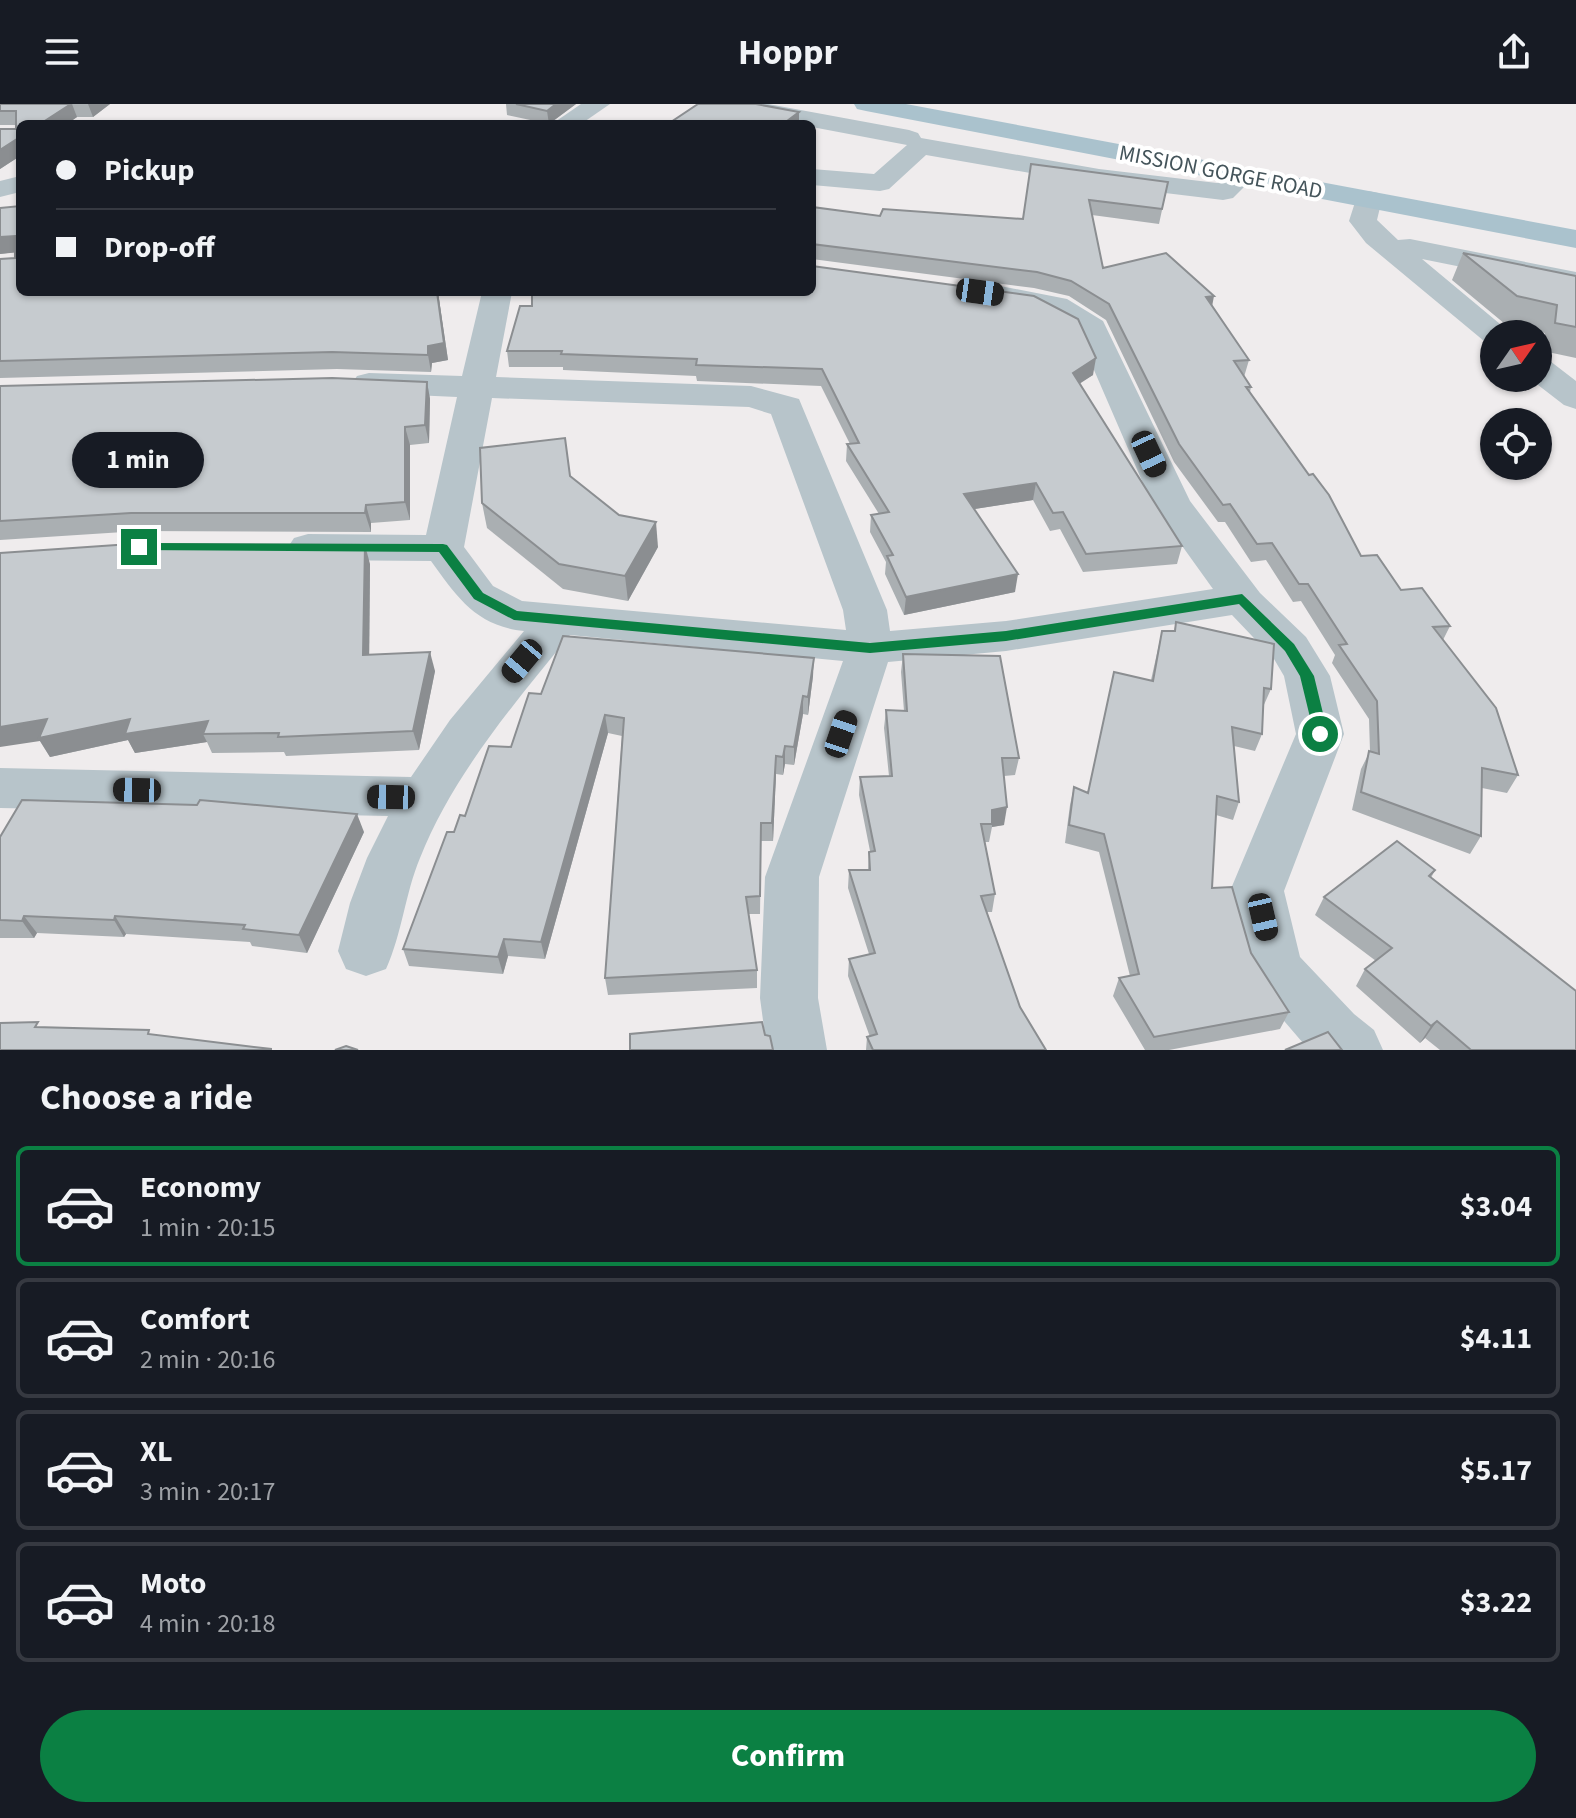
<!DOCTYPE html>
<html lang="en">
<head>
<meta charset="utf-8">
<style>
	body { margin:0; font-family:"Source Sans 3",sans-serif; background:#242831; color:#f1f3f6; height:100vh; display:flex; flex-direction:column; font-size:30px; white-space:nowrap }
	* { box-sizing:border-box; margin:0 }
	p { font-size:26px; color:#9ea1a6 }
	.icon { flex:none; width:44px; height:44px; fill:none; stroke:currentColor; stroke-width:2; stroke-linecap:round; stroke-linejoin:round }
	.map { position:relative; height:946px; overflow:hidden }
	.side { display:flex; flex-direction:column; background:#171b24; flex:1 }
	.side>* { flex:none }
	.banner { position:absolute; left:16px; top:16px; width:800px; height:176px; border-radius:12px; box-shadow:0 2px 6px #0004; display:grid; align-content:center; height:176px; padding:0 40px; background:#171b24 }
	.needle { width:52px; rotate:56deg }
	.buttons { position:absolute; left:1480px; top:216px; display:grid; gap:16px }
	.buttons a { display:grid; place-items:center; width:72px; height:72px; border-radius:50%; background:#171b24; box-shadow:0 2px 6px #0004; font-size:40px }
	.end { position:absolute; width:36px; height:36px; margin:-18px; border:10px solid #0b8043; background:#fff; box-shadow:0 0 0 4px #fff }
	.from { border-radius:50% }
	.bubble { position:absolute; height:56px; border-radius:28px; background:#171b24; box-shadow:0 2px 6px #0004; font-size:26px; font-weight:700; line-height:56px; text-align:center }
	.car { position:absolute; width:24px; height:48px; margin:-24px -12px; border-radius:10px; box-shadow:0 0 6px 2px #0007; background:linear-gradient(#222 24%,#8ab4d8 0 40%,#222 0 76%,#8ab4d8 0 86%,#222 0) }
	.banner b { display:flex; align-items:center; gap:28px; height:76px; font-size:30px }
	.banner b+b { border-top:2px solid #363941 }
	.banner i { width:20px; height:20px; background:#f1f3f6 }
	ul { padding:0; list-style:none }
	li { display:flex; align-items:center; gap:24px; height:120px; margin:0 16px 12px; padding:0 24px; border:4px solid #363941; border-radius:12px }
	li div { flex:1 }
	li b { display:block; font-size:30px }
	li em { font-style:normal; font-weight:700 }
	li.current { border-color:#0b8043 }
	li>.icon { width:72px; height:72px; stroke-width:1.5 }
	h2 { padding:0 40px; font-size:36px; line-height:96px }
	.cta { display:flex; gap:16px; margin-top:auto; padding:16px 40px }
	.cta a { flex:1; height:92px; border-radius:48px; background:#0b8043; color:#fff; font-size:32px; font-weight:700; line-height:92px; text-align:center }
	header { display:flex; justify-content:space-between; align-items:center; height:104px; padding:0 40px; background:#171b24; font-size:36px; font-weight:700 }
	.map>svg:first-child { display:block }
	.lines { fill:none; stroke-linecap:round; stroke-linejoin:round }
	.minor { fill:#b7c4ca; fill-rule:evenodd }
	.major { fill:#aac2cd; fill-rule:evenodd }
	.wall { fill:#aaafb2 }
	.shaded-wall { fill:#8b8e91 }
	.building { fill:#c6cbcf; stroke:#8b8e91; stroke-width:2 }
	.route { fill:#0b8043 }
	.labels { text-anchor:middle; stroke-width:8; stroke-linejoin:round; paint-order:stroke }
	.far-street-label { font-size:22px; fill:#44545a; stroke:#fff }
</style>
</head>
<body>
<header><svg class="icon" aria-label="menu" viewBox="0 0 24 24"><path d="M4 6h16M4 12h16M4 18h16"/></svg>Hoppr<svg class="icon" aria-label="share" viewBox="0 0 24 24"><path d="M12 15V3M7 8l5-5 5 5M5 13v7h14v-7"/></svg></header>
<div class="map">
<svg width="1576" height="946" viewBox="0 0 1576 946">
	<rect width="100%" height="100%" fill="#efeced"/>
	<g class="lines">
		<!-- minor -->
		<g class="minor">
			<path d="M581 0H610L581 20H552Z"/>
			<path d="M718 0H768L909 26 918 29 921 34 1099 65 1217 79C1229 69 1236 61 1252 65L1256 71 1233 94 1223 96 1099 81 926 51 889 85 880 87 812 81V65L874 70 907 41 812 23V20L730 7 722 5Z"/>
			<path d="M20 72V88L0 93V77Z"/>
			<path d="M1368 87 1378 89 1382 95 1377 116 1398 136 1410 135 1576 168V186L1422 155 1512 230H1494V239L1484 237 1366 139 1349 117 1358 89Z"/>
			<path d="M995 181 1067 195 1103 217 1190 397 1260 489 1306 533 1330 572 1344 630 1284 787 1300 853 1354 910 1374 926 1383 946H1309L1255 883 1246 865 1230 787 1296 630 1284 572 1274 555 1232 511 1006 547 888 558 819 773 818 894 827 946H767L760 894 765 773 843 557 570 531C514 600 453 671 420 754 405 790 402 830 386 865L366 872 346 865 338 847 350 799 367 754 388 712 0 704V664L411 673 450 616 524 527C476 522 457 493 431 457L308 456 294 452 288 443 294 434 308 430 426 431 457 293 369 289 357 286 352 279 357 272 369 269 462 272 482 188H512L496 273 751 282 799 295 887 506 890 527 1006 517 1213 485 1152 400 1078 229 1046 210 984 197 979 190 984 183ZM492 294 749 303 771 310 843 506 846 526 522 497 493 482 464 443Z"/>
			<path d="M1538 254 1550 257 1576 277V305L1564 301 1529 274H1538Z"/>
		</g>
		<!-- major -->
		<path class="major" d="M854 0H906L1576 126V144L866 7 857 5Z"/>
	</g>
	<!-- wall -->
	<g class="wall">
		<path d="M0 0H110L93 13H77L67 20H20V52L0 65V25H16V21H0Z"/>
		<path d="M506 0H576L549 20 507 11Z"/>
		<path d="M1031 60 1168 78 1159 120 1092 111 1103 164 1212 202 1249 256 1244 273 1251 283 1250 288 1361 452 1401 486 1450 522 1443 536 1518 671 1507 689 1482 684 1481 732 1470 750 1352 706 1361 665 1370 647 1369 615 1332 559 1335 551 1301 497 1293 498 1266 456 1251 458 1225 418H1218L1174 358 1106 216 1069 192 1034 184 812 155V103L880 112 1023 115Z"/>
		<path d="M20 102V188H438L448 256 432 259 431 268 337 265 0 274V155L15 154V148L0 150V104Z"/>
		<path d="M1463 149 1576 172V254L1543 247 1545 229 1505 220 1452 176Z"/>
		<path d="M520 202 1093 271 1079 279 1182 442 1177 460 1083 468 1060 425 1050 427 1033 396 974 405 1015 488 904 511 885 470 886 458 870 428 871 411 879 410 846 357 847 340H850L821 282 697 277 696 272 563 266V263H509L507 247Z"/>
		<path d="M427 278 430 295 429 339 410 341V416L371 419V428L139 427 0 436V282Z"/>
		<path d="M571 373 658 443 628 497 563 485 487 424 482 399Z"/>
		<path d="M370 460 369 551 435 567 419 646 286 652 284 648 212 649 207 638 135 649 128 636 50 653 40 637Z"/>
		<path d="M1176 518 1271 585 1263 603 1262 630 1255 647 1234 642 1239 698 1233 716 1216 711 1212 784 1251 849 1289 908 1280 925 1169 946H1145L1113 892 1119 874 1130 872 1099 748 1065 739 1070 701 1074 683 1087 688 1151 576 1162 527H1174Z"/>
		<path d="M903 550 1019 654 1015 671 1004 672V721L992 723 989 738H985L995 790 992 808H987L1020 903 1046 946H866L867 933H870L848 872 849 855 869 850 848 784 849 766H868L869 748 870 747 859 691 860 673 889 672 884 624 886 606 904 607 901 568Z"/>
		<path d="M813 572 808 611 803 610 794 661 785 660 783 671 776 670 773 737H761L760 810H748L757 866V884L608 891 605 874 622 632 608 629 545 855 508 852 503 870 409 862 403 845 454 728 511 643 541 590Z"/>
		<path d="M364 728 307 849 252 842 250 838 126 830 124 833 37 829 34 834H0V733Z"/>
		<path d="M1435 766 1431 774 1576 946H1440L1425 934 1420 939 1356 882 1365 865 1376 857 1315 811 1324 793Z"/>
	</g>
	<!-- shaded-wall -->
	<g class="shaded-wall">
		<path d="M71 0H72L77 13 67 20H40Z"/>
		<path d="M88 0H110L93 13Z"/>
		<path d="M556 0H576L549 20 547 7Z"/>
		<path d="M799 8V20H783Z"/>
		<path d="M20 33V52L0 65V46Z"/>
		<path d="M15 132 20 148 0 150V133Z"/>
		<path d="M437 188H438L448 256 432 259 431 268 428 251V242Z"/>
		<path d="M1214 192 1211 208 1206 193Z"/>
		<path d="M1096 254 1093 271 1070 286 1073 269Z"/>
		<path d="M427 278 430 295 429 339 425 321Z"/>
		<path d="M405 323 410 341V416L405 398Z"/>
		<path d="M1036 379 1033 396 962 407 964 390Z"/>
		<path d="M366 401 371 419V428L365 409Z"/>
		<path d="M656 418 658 443 628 497 625 472Z"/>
		<path d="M365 441 370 460 369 570 363 551Z"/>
		<path d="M1018 470 1015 488 904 511 906 493Z"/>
		<path d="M430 548 435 567 419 646 413 627Z"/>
		<path d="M814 554 813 572 808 611V593Z"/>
		<path d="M803 592V610L794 661V643Z"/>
		<path d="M605 611 608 629 545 855 541 838Z"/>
		<path d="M47 615H130L208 617 203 630 207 638 135 649 128 636 50 653 40 637 0 643V623Z"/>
		<path d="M785 642V660L783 671V653Z"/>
		<path d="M776 652V670L773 737 772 719Z"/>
		<path d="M1007 703 1004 721 992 723V706Z"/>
		<path d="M357 710 364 728 307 849 299 831Z"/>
		<path d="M24 812 37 829 34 834 22 817Z"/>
		<path d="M115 812 126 830 124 833 114 816Z"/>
		<path d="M504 835 508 852 503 870 498 853Z"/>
		<path d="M1437 917 1425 934 1420 939 1431 922Z"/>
	</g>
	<!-- building -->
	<g class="building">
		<path d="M0 0H71L40 20H20V33L0 46V25H16V7H0Z"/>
		<path d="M516 0H556L547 7Z"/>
		<path d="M698 0H756L799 8 783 20H668Z"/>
		<path d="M1031 60 1168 78 1162 105 1089 96 1103 164 1166 149 1214 192 1206 193 1249 256 1234 257 1251 283H1246L1309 371 1313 370 1329 391 1361 452 1377 451 1401 486 1422 484 1450 522 1433 523 1496 604 1518 671 1482 664 1481 732 1361 688 1369 647 1379 650 1377 597 1339 541 1347 540 1308 480H1299L1272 439 1257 440 1230 400 1223 401 1179 340 1109 200 1071 177 1037 168 812 140V103L880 112 883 105 1023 115Z"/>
		<path d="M20 102V188H437L444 239 428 242V251L332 248 0 257V155L15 154V132L0 133V104Z"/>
		<path d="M1463 149 1576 172V223L1555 219 1557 201 1517 192Z"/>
		<path d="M812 162 1034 192 1078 215 1096 254 1073 269 1182 442 1086 450 1063 408 1053 409 1036 379 964 390 1018 470 906 493 887 452 893 451 871 411 889 408 847 340 859 339 822 265 696 261 697 255 561 250 562 247H507L520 202H532V188H812Z"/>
		<path d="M332 274 427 278 425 321 405 323V398L366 401 365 409H131L0 417V282Z"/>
		<path d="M565 334 570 372 619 411 656 418 625 472 559 460 482 399 480 344Z"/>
		<path d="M131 440 365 441 363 551 430 548 413 627 278 633 279 629 203 630 208 617 125 630 130 615 39 634 47 615 0 623V449Z"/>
		<path d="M1176 518 1274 540 1271 585 1264 584 1262 630 1232 623 1239 698 1217 692 1212 784 1232 783 1251 849 1289 908 1154 933 1119 874 1139 870 1104 730 1069 721 1074 683 1088 689 1114 568 1153 577 1162 527H1175Z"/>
		<path d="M563 532 814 554 808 593 803 592 794 643 785 642 783 653 776 652 772 719H761L760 792 746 793 757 866 605 874 624 614 605 611 541 838 504 835 498 853 403 845 447 728H454L460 711 465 712 489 642 511 643 529 589 541 590Z"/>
		<path d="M903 550 1000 552 1019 654H1002L1007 703 992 706V720H981L995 790 981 792 1020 903 1046 946H873L867 933 877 930 849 855 875 849 849 766H870L869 748 875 747 860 673 892 672 886 606 907 607Z"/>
		<path d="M22 696 197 701 200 696 357 710 299 831 243 825 245 821 115 812 114 816 24 812 22 817 0 816V733Z"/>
		<path d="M1397 737 1435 766 1429 772 1576 887V946H1471L1437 917 1431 922 1365 865 1392 844 1324 793Z"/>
		<path d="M38 918 35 923 149 926 148 930 271 945V946H0V919Z"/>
		<path d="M762 918 765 931 770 932 773 946H630V930Z"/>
		<path d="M1328 928 1342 946H1285Z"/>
		<path d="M346 942 358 946H335Z"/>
	</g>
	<!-- route -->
	<path class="route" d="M139 439 443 440 447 441 483 489 517 507 870 539 1006 527 1242 490 1294 540 1314 572 1328 630 1325 634H1315L1300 572 1285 547 1239 500 1006 537 870 549 514 516 474 495 439 448 135 446V440Z"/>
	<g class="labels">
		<!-- far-street labels -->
		<g class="far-street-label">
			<text transform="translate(1221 67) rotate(11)" y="8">MISSION GORGE ROAD</text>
		</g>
	</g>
</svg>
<div class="buttons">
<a><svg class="needle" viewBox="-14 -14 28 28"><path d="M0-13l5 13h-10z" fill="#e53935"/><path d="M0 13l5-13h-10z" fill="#9ea1a6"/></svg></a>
<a><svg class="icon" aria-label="locate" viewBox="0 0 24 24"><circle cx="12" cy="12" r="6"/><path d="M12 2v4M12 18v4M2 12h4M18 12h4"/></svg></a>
</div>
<i class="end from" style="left:1320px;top:630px"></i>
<i class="end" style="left:139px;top:443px"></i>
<div class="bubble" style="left:72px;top:328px;width:132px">1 min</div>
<i class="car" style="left:980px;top:188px;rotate:98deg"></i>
<i class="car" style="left:1149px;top:350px;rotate:155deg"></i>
<i class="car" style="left:522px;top:557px;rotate:220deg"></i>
<i class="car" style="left:841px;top:630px;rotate:19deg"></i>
<i class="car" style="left:137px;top:686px;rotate:271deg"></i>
<i class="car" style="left:391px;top:693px;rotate:271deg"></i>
<i class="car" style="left:1263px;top:813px;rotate:167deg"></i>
<div class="banner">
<b><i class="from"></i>Pickup</b>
<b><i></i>Drop-off</b>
</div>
</div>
<section class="side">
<h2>Choose a ride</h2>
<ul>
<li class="current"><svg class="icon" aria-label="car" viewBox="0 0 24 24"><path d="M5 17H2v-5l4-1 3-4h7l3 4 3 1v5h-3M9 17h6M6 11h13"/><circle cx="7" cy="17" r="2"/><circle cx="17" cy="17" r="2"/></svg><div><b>Economy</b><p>1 min · 20:15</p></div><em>$3.04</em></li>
<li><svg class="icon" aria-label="car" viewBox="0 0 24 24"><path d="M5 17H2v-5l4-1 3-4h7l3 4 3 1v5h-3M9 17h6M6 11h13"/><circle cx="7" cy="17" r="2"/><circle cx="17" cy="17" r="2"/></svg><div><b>Comfort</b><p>2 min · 20:16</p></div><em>$4.11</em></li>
<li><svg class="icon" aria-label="car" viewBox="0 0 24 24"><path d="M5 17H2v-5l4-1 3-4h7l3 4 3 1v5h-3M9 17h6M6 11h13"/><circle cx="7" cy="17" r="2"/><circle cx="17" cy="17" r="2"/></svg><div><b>XL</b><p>3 min · 20:17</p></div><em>$5.17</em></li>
<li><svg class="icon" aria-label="car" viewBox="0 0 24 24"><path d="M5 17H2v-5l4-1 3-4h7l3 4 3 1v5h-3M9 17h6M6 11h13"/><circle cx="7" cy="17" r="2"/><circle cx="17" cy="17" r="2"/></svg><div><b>Moto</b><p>4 min · 20:18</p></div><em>$3.22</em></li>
</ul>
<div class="cta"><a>Confirm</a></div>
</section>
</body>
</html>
